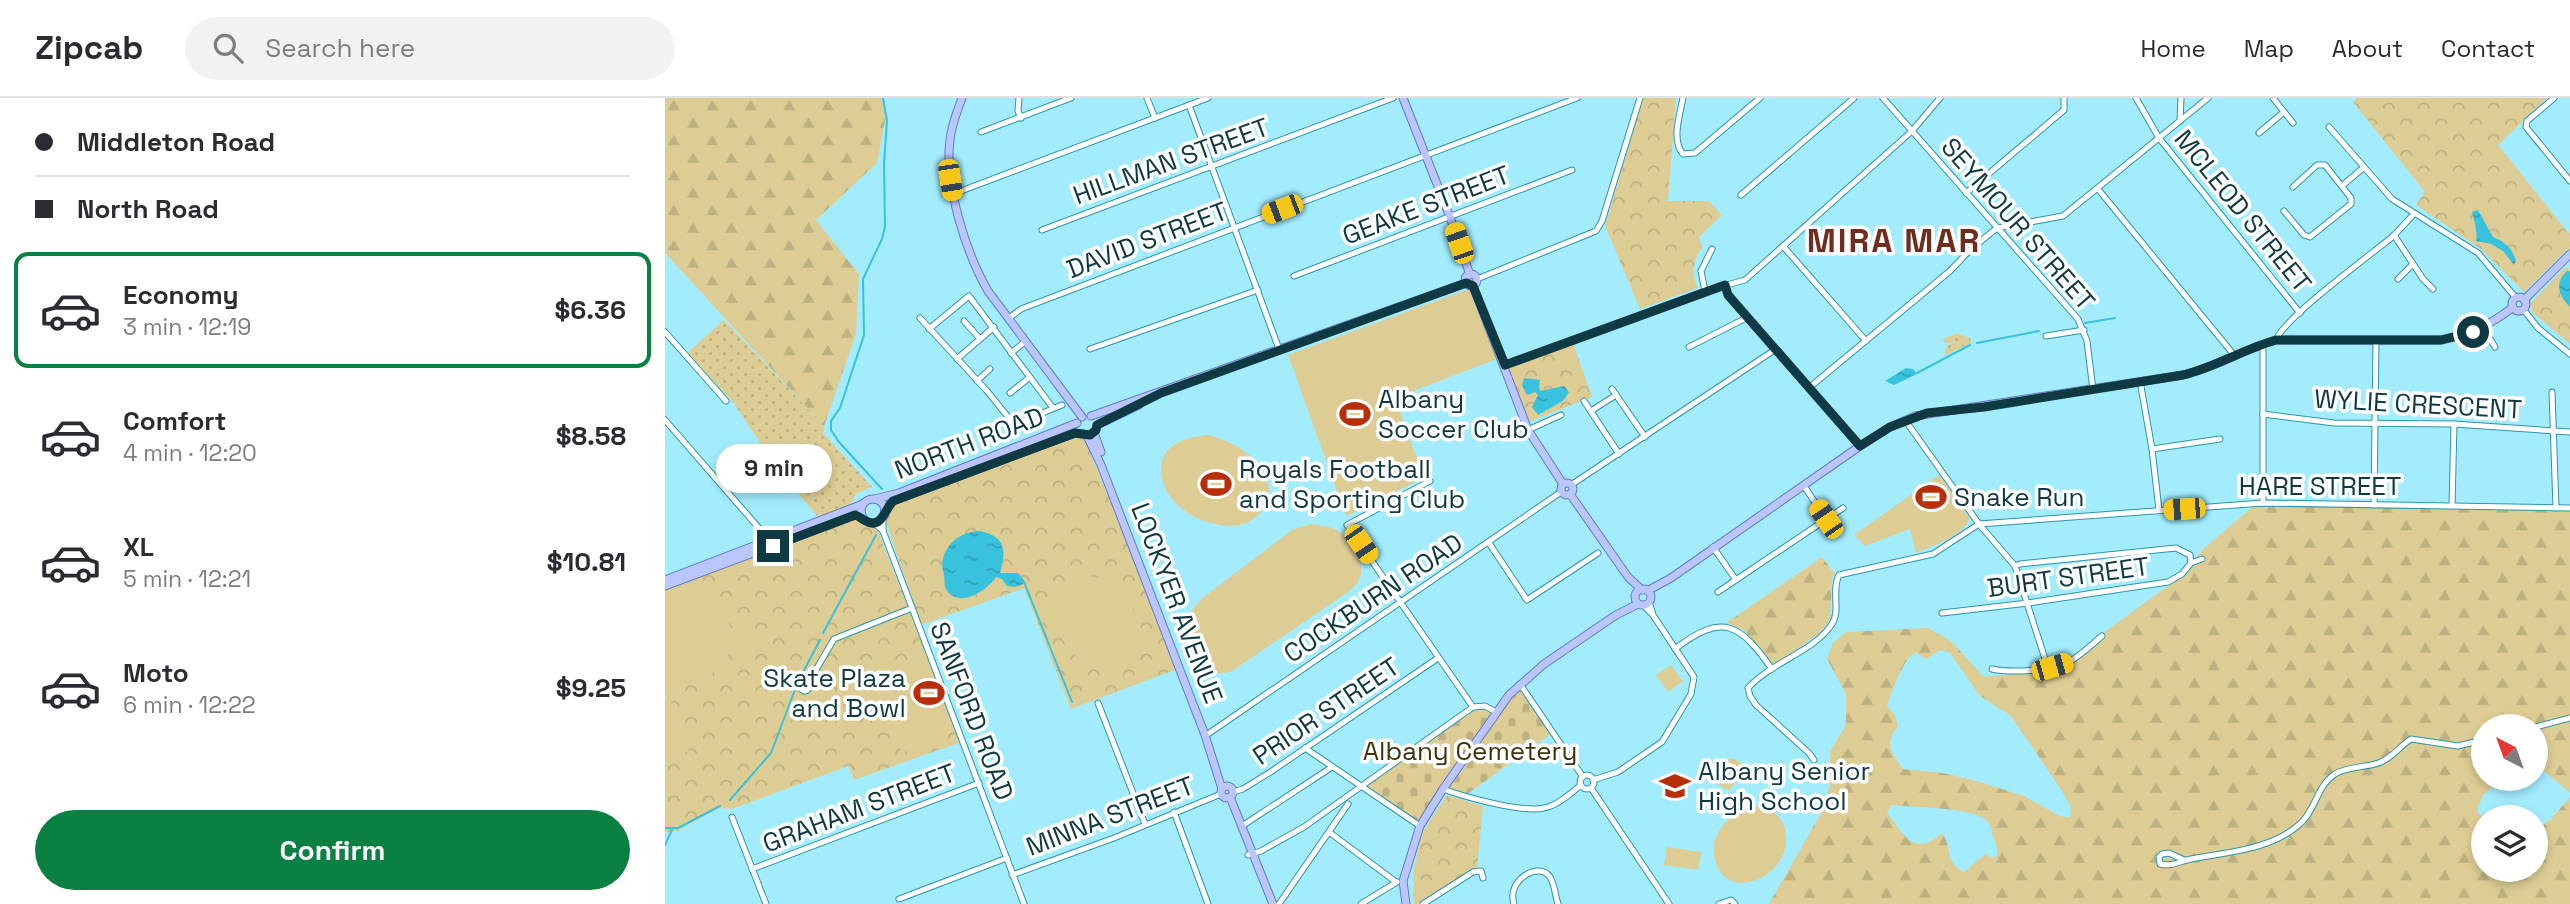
<!DOCTYPE html>
<html lang="en">
<head>
<meta charset="utf-8">
<style>
	body { margin:0; font-family:"Space Grotesk",sans-serif; background:#f2f2f3; color:#2b2b33; height:100vh; display:flex; flex-direction:column; font-size:26px; white-space:nowrap }
	* { box-sizing:border-box; margin:0 }
	p { font-size:23px; color:#7c7c81 }
	.icon { flex:none; width:38px; height:38px; fill:none; stroke:currentColor; stroke-width:2; stroke-linecap:round; stroke-linejoin:round }
	.map { position:relative; flex:1; overflow:hidden }
	.drawer { display:flex; flex-direction:column; background:#fff; width:665px }
	.drawer>* { flex:none }
	.top-card { display:grid; align-content:center; height:154px; padding:0 35px; background:#fff }
	.needle { width:46px; rotate:319deg }
	.fabs { position:absolute; left:1806px; top:616px; display:grid; gap:14px }
	.fabs a { display:grid; place-items:center; width:77px; height:77px; border-radius:50%; background:#fff; box-shadow:0 4px 10px #0003; font-size:35px }
	.end { position:absolute; width:32px; height:32px; margin:-16px; border:9px solid #103a43; background:#fff; box-shadow:0 0 0 4px #fff }
	.from { border-radius:50% }
	.bubble { position:absolute; height:49px; border-radius:24px; background:#fff; box-shadow:0 4px 10px #0003; font-size:23px; font-weight:600; line-height:49px; text-align:center }
	.car { position:absolute; width:21px; height:42px; margin:-21px -10px; border-radius:9px; box-shadow:0 0 5px 2px #0007; background:linear-gradient(#f5c518 24%,#345 0 40%,#f5c518 0 76%,#345 0 86%,#f5c518 0) }
	.top-card b { display:flex; align-items:center; gap:24px; height:66px; font-size:26px }
	.top-card b+b { border-top:2px solid #e1e1e2 }
	.top-card i { width:18px; height:18px; background:#2b2b33 }
	ul { padding:0; list-style:none }
	li { display:flex; align-items:center; gap:21px; height:116px; margin:0 14px 10px; padding:0 21px; border:4px solid transparent; border-radius:14px }
	li div { flex:1 }
	li b { display:block; font-size:26px }
	li em { font-style:normal; font-weight:600 }
	li.active { border-color:#0b8043 }
	li>.icon { width:63px; height:63px; stroke-width:1.5 }
	.button { display:flex; gap:14px; margin-top:auto; padding:14px 35px }
	.button a { flex:1; height:80px; border-radius:42px; background:#0b8043; color:#fff; font-size:28px; font-weight:600; line-height:80px; text-align:center }
	header { display:flex; align-items:center; gap:42px; box-sizing:border-box; height:98px; padding:0 35px; background:#fff; border-bottom:2px solid #e1e1e2 }
	header strong { font-size:33px }
	nav { display:flex; gap:38px; margin-inline-start:auto; font-size:24px }
	.search { width:490px; height:63px; background:#f2f2f3; display:flex; align-items:center; gap:18px; box-sizing:border-box; padding:0 24px; border-radius:38px; color:#7c7c81; font-size:26px }
	main { display:flex; flex:1; min-height:0 }
	.map>svg:first-child { display:block }
	.grass { fill:url(#grass-dots) }
	.forest { fill:url(#forest-firs); fill-rule:evenodd }
	.cemetery { fill:url(#cemetery-stones) }
	.park { fill:url(#park-crowns) }
	.pitch { fill:#ddcd94 }
	.water { fill:url(#water-ripples) }
	.lines { fill:none; stroke-linecap:round; stroke-linejoin:round }
	.stream { stroke:#38c2dd; stroke-width:2 }
	.minor-casing { stroke:#2c95a9; stroke-width:7 }
	.major-casing { stroke:#617cbd; stroke-width:9 }
	.minor { stroke:#fff; stroke-width:5 }
	.major { stroke:#bbc5fe; stroke-width:7 }
	.route { stroke:#103a43; stroke-width:9 }
	.labels { text-anchor:middle; stroke-width:7; stroke-linejoin:round; paint-order:stroke }
	.street-label { font-size:26px; fill:#103a43; stroke:#fff }
	.poi-label { font-size:26px; fill:#103a43; stroke:#fff; text-anchor:start }
	.park-label { font-size:26px; fill:#3e3309; stroke:#fff }
	.district-label { font-size:33px; font-weight:bold; letter-spacing:2px; fill:#702c1d; stroke:#fff }
</style>
</head>
<body>
<header>
<strong>Zipcab</strong>
<div class="search"><svg class="icon" aria-label="search" viewBox="0 0 24 24"><circle cx="10" cy="10" r="6"/><path d="M15 15l6 6"/></svg>Search here</div>
<nav><a>Home</a><a>Map</a><a>About</a><a>Contact</a></nav>
</header>
<main>
<section class="drawer">
<div class="top-card">
<b><i class="from"></i>Middleton Road</b>
<b><i></i>North Road</b>
</div>
<ul>
<li class="active"><svg class="icon" aria-label="car" viewBox="0 0 24 24"><path d="M5 17H2v-5l4-1 3-4h7l3 4 3 1v5h-3M9 17h6M6 11h13"/><circle cx="7" cy="17" r="2"/><circle cx="17" cy="17" r="2"/></svg><div><b>Economy</b><p>3 min · 12:19</p></div><em>$6.36</em></li>
<li><svg class="icon" aria-label="car" viewBox="0 0 24 24"><path d="M5 17H2v-5l4-1 3-4h7l3 4 3 1v5h-3M9 17h6M6 11h13"/><circle cx="7" cy="17" r="2"/><circle cx="17" cy="17" r="2"/></svg><div><b>Comfort</b><p>4 min · 12:20</p></div><em>$8.58</em></li>
<li><svg class="icon" aria-label="car" viewBox="0 0 24 24"><path d="M5 17H2v-5l4-1 3-4h7l3 4 3 1v5h-3M9 17h6M6 11h13"/><circle cx="7" cy="17" r="2"/><circle cx="17" cy="17" r="2"/></svg><div><b>XL</b><p>5 min · 12:21</p></div><em>$10.81</em></li>
<li><svg class="icon" aria-label="car" viewBox="0 0 24 24"><path d="M5 17H2v-5l4-1 3-4h7l3 4 3 1v5h-3M9 17h6M6 11h13"/><circle cx="7" cy="17" r="2"/><circle cx="17" cy="17" r="2"/></svg><div><b>Moto</b><p>6 min · 12:22</p></div><em>$9.25</em></li>
</ul>
<div class="button"><a>Confirm</a></div>
</section>
<div class="map">
<svg width="1905" height="806" viewBox="0 0 1905 806">
	<defs>
		<pattern id="grass-dots" width="8" height="8" patternUnits="userSpaceOnUse" patternTransform="scale(1.75)"><rect width="8" height="8" fill="#ddcd94"/><path d="M2 2h.1M6 6h.1" fill="none" stroke="#bdb181" stroke-width="1.8" stroke-linecap="round"/></pattern>
		<pattern id="forest-firs" width="22" height="20" patternUnits="userSpaceOnUse" patternTransform="scale(1.75)"><rect width="22" height="20" fill="#ddcd94"/><path d="M5 1l3.5 6h-7zM16 11l3.5 6h-7z" fill="#bdb181"/></pattern>
		<pattern id="cemetery-stones" width="16" height="16" patternUnits="userSpaceOnUse" patternTransform="scale(1.75)"><rect width="16" height="16" fill="#ddcd94"/><path d="M2 7V4a2 2 0 0 1 4 0v3zM10 15v-3a2 2 0 0 1 4 0v3z" fill="#bdb181"/></pattern>
		<pattern id="park-crowns" width="20" height="18" patternUnits="userSpaceOnUse" patternTransform="scale(1.75)"><rect width="20" height="18" fill="#ddcd94"/><path d="M2 6a3 3 0 1 1 6 0M12 15a3 3 0 1 1 6 0" fill="none" stroke="#bdb181"/></pattern>
		<pattern id="water-ripples" width="26" height="14" patternUnits="userSpaceOnUse" patternTransform="scale(1.75)"><rect width="26" height="14" fill="#38c2dd"/><path d="M2 4q2-2 4 0t4 0M15 11q2-2 4 0t4 0" fill="none" stroke="#2e9fb5"/></pattern>
	</defs>
	<rect width="100%" height="100%" fill="#a2ecfe"/>
	<!-- grass -->
	<g class="grass">
		<path d="M59 222 159 328 158 335 207 389 191 396 185 408 154 420 114 373 67 303 22 255Z"/>
		<path d="M1292 235 1305 240 1306 245 1279 258 1282 248 1290 244 1280 245 1278 243 1280 240Z"/>
	</g>
	<!-- forest -->
	<g class="forest">
		<path d="M0 0H216L221 18 212 65 151 122 194 176 191 236 159 328 0 155Z"/>
		<path d="M1591 406 1905 409V695L1871 666V628H1818V681H1837L1818 697 1812 712 1818 721V772H1871V732L1885 722 1905 699V806H1104L1159 710 1165 688V653L1181 627V596L1162 561 1168 545 1181 534 1263 530 1286 543 1319 579 1393 572 1404 566 1441 533 1518 477 1539 450ZM1275 552 1285 555 1315 598 1346 618 1395 690 1406 709 1405 720 1395 718 1359 698 1312 683 1278 675 1238 671C1226 654 1219 646 1233 628L1230 617 1222 608C1227 593 1238 559 1252 554L1255 558 1262 561ZM1226 707C1247 710 1312 708 1324 725 1327 730 1327 737 1329 741 1331 748 1333 750 1332 757L1328 760 1320 756 1299 774C1278 763 1289 752 1277 735 1248 761 1239 736 1222 715Z"/>
		<path d="M1157 459 1170 476 1167 480 1165 522 1156 534 1108 568 1079 532 1061 525Z"/>
	</g>
	<!-- cemetery -->
	<path class="cemetery" d="M853 592 857 594 887 635 801 697 777 688 755 723 751 725 703 691V686L807 612 819 610 826 614Z"/>
	<!-- park -->
	<g class="park">
		<path d="M978 0H1011L1003 103H1044L1057 117 1034 139 1037 149C1028 164 1025 174 1033 190L975 211 940 128Z"/>
		<path d="M1692 0H1882L1833 47 1905 137V149L1859 194 1816 151 1751 107 1760 94 1688 4Z"/>
		<path d="M1900 169 1905 173V246L1867 214 1865 206Z"/>
		<path d="M908 245 927 299 863 324 844 269Z"/>
		<path d="M412 338H418L515 570 406 611 359 490 256 527 220 422 223 413 230 405Z"/>
		<path d="M187 420 195 421 212 430 296 644 189 682 183 668 67 711 54 710 12 733 0 735V491Z"/>
		<path d="M782 697 818 708 812 771 752 806H749L748 775 757 735Z"/>
	</g>
	<!-- pitch -->
	<g class="pitch">
		<path d="M804 191 832 261 730 300 759 380 681 418 623 257Z"/>
		<path d="M543 337C568 343 602 362 604 391 604 398 601 405 598 411 582 436 548 429 526 417 512 409 500 396 497 380 491 349 517 339 543 337Z"/>
		<path d="M1274 377 1305 420C1299 438 1267 448 1251 455L1245 431 1200 448 1189 437Z"/>
		<path d="M645 426C654 427 665 428 673 433 687 442 702 465 694 482 692 487 686 491 682 495L567 573C539 584 513 551 521 524 524 515 530 508 536 501L627 432Z"/>
		<path d="M415 476C428 478 440 481 450 489 472 507 495 554 459 571 414 592 349 493 415 476Z"/>
		<path d="M27 490C65 505 87 553 43 578 28 586 14 577 0 578V500Z"/>
		<path d="M77 535 89 545 81 555 69 545Z"/>
		<path d="M260 563 285 625 279 628 281 635 271 640 252 627 245 611 252 603 262 607 260 598 252 595 248 586 237 587 230 574Z"/>
		<path d="M1006 567 1018 583 1003 594 991 577Z"/>
		<path d="M3 596 24 653 0 662V597Z"/>
		<path d="M235 605 242 609 251 628 264 638 258 651 237 654 220 607 225 606 231 609Z"/>
		<path d="M1067 660 1080 667V671L1064 693 1052 686 1051 682 1059 673V668L1064 661Z"/>
		<path d="M1096 708C1113 715 1119 721 1121 739 1125 777 1064 806 1051 765 1041 735 1067 710 1096 708Z"/>
		<path d="M1002 749 1036 754 1033 772 999 767Z"/>
	</g>
	<!-- water -->
	<g class="water">
		<path d="M1813 112 1828 139C1839 143 1848 151 1851 163L1849 167 1838 153 1826 146 1811 143C1813 134 1809 122 1807 114Z"/>
		<path d="M1903 172 1905 174V209C1893 197 1889 184 1903 172Z"/>
		<path d="M1241 270 1248 271 1252 276 1229 287 1220 283Z"/>
		<path d="M859 280 875 282 874 290 876 293 899 288 904 294 898 303 873 317 867 309 873 297 870 294 862 297 857 287Z"/>
		<path d="M315 433C342 439 341 453 335 475H353L359 482 358 486 350 489 342 488 337 481 331 479C322 493 291 513 280 489 279 487 280 480 279 478 279 474 277 471 277 467 278 447 296 433 315 433Z"/>
	</g>
	<g class="lines">
		<!-- stream -->
		<g class="stream">
			<path d="M1420 225 1450 220"/>
			<path d="M1312 245 1374 233"/>
			<path d="M1252 275 1305 247"/>
			<path d="M217 391 174 344 166 332V323L175 310 199 237 198 181 217 141 220 129 219 65 222 23 218 0"/>
			<path d="M359 484 407 604"/>
			<path d="M158 535 211 437"/>
			<path d="M136 578 155 542"/>
			<path d="M65 702 106 655 131 589"/>
			<path d="M0 730H13L55 708"/>
			<path d="M0 747 7 732"/>
		</g>
		<!-- minor casing -->
		<g class="minor-casing">
			<g id="minor">
				<path d="M354 0 353 13 356 20"/>
				<path d="M482 0 490 20"/>
				<path d="M1018 0C1015 17 1006 42 1018 56L1030 55 1095 0"/>
				<path d="M1218 0 1413 221 1422 243 1428 292"/>
				<path d="M1471 0 1494 40 1635 215"/>
				<path d="M1608 0 1628 25"/>
				<path d="M1889 0 1862 23 1861 29 1905 83"/>
				<path d="M524 7 614 251"/>
				<path d="M1515 23 1516 0"/>
				<path d="M1664 29 1727 101 1813 155 1851 200"/>
				<path d="M316 34 406 0"/>
				<path d="M1594 35 1619 14"/>
				<path d="M1678 87 1698 70"/>
				<path d="M1433 91 1569 257"/>
				<path d="M1301 95 1399 12V0"/>
				<path d="M288 96 543 0"/>
				<path d="M1076 97 1189 0"/>
				<path d="M1619 113 1639 137 1645 139 1686 106V100L1660 67H1652L1628 89"/>
				<path d="M377 132 728 0"/>
				<path d="M1729 137 1758 181 1768 191"/>
				<path d="M1118 148 1201 243"/>
				<path d="M629 178 907 72"/>
				<path d="M812 181 931 133 937 123 975 0"/>
				<path d="M1733 181 1748 166"/>
				<path d="M1061 187 1063 197 1195 348"/>
				<path d="M1040 193 1036 173 1047 151"/>
				<path d="M1858 211 1873 230 1905 256"/>
				<path d="M255 220 322 293 348 325H353L397 307"/>
				<path d="M344 220 356 211 912 0"/>
				<path d="M299 223 315 241"/>
				<path d="M1818 229 1830 249"/>
				<path d="M264 231 304 198 388 310"/>
				<path d="M0 234 61 303"/>
				<path d="M1381 238 1419 232"/>
				<path d="M1611 242C1618 221 1704 158 1726 140 1734 133 1741 124 1749 116"/>
				<path d="M1024 249 1083 219"/>
				<path d="M425 251 593 192"/>
				<path d="M346 255 361 243"/>
				<path d="M292 261 329 229"/>
				<path d="M840 267 1040 193 1080 182 1247 33 1275 0"/>
				<path d="M312 283 325 271"/>
				<path d="M1475 283 1487 351 1494 412"/>
				<path d="M1145 289 1285 173 1306 151 1332 130 1398 118 1543 0"/>
				<path d="M947 291 980 339"/>
				<path d="M1887 294 1891 410"/>
				<path d="M345 295 365 279"/>
				<path d="M919 303 954 356"/>
				<path d="M926 313 951 297"/>
				<path d="M1598 316 1669 325 1789 326 1905 334"/>
				<path d="M0 322 106 444"/>
				<path d="M1240 322 1314 426 1350 468 1383 570"/>
				<path d="M863 332 896 317"/>
				<path d="M1487 351 1555 341"/>
				<path d="M765 383 682 427 808 609"/>
				<path d="M906 387 1111 251"/>
				<path d="M1139 388 1161 421"/>
				<path d="M1598 405V246"/>
				<path d="M1709 407 1711 243"/>
				<path d="M1787 408 1789 326"/>
				<path d="M218 420V433L359 806"/>
				<path d="M209 425 218 433"/>
				<path d="M824 445 862 502 933 455"/>
				<path d="M1048 449 1071 482"/>
				<path d="M1526 465 1537 461"/>
				<path d="M1350 468 1355 466 1511 450 1525 457 1526 465"/>
				<path d="M1053 494 1178 410"/>
				<path d="M978 507 986 515"/>
				<path d="M1277 515 1363 505 1503 484 1517 476 1526 465"/>
				<path d="M1010 551C1058 514 1075 526 1107 571"/>
				<path d="M1327 571C1345 575 1384 573 1402 565 1414 559 1426 547 1437 538"/>
				<circle cx="140" cy="589" r="4"/>
				<path d="M855 586 918 679"/>
				<path d="M142 587 169 541 247 510"/>
				<path d="M433 605 480 726"/>
				<path d="M1871 629 1905 620"/>
				<path d="M540 638 896 394"/>
				<path d="M640 650 755 728"/>
				<path d="M1149 662 1144 655 1091 607 1085 598 1083 590C1105 565 1150 553 1167 526 1176 512 1166 492 1174 477L1268 456 1314 426 1598 405 1905 410"/>
				<circle cx="922" cy="684" r="7"/>
				<path d="M928 682 953 674 997 644 1026 596 1029 579 988 517 984 504"/>
				<path d="M926 690 1004 806"/>
				<path d="M778 691C800 699 857 715 879 710 892 708 906 695 916 687"/>
				<path d="M568 694 578 691 607 673 773 560"/>
				<path d="M509 714 543 806"/>
				<path d="M67 719 101 806"/>
				<path d="M577 728 667 669"/>
				<path d="M664 734 731 784"/>
				<path d="M583 757 596 753 639 729 808 609 820 608 831 614"/>
				<path d="M1519 762 1504 755 1497 756 1494 759 1495 766C1507 769 1515 763 1526 761 1563 754 1608 752 1637 724 1651 710 1652 688 1670 676 1683 668 1702 670 1716 664 1728 659 1735 648 1746 641L1793 648 1818 642"/>
				<path d="M87 771 314 685"/>
				<path d="M347 777 449 740 556 696"/>
				<path d="M234 801 342 760"/>
				<path d="M614 806 683 706"/>
				<path d="M696 806 732 784"/>
				<path d="M758 806 808 774 816 773 818 780"/>
				<path d="M849 806C841 782 874 763 885 779 890 787 890 797 893 806"/>
				<path d="M1054 806 1066 802 1070 806"/>
			</g>
		</g>
		<!-- major casing -->
		<g class="major-casing">
			<g id="major">
				<path d="M297 0C292 14 286 28 285 42 279 86 301 155 323 193L417 319"/>
				<path d="M738 0 785 119 805 177"/>
				<circle cx="806" cy="182" r="6"/>
				<path d="M808 188 863 332 898 386"/>
				<circle cx="1854" cy="206" r="7"/>
				<path d="M1859 202 1905 156"/>
				<path d="M426 318 801 185"/>
				<path d="M432 327 474 307"/>
				<path d="M429 335 436 354"/>
				<path d="M422 338 436 367 540 637 557 691"/>
				<circle cx="902" cy="391" r="6"/>
				<path d="M905 396 963 479 977 492"/>
				<path d="M210 401 234 395 412 325"/>
				<circle cx="208" cy="413" r="12"/>
				<path d="M220 412 228 403 410 335 417 336"/>
				<path d="M0 482 198 406"/>
				<path d="M0 488 190 417 198 419"/>
				<circle cx="978" cy="499" r="8"/>
				<path d="M982 493 1006 480 1195 348 1225 329 1250 318 1518 277C1551 269 1579 251 1611 242H1776C1804 237 1826 227 1848 209"/>
				<circle cx="562" cy="694" r="6"/>
				<path d="M565 699 608 806"/>
				<path d="M741 806 738 783 755 728 778 691 844 597 879 566 951 517 973 506"/>
			</g>
		</g>
		<!-- minor -->
		<use href="#minor" class="minor"/>
		<!-- major -->
		<use href="#major" class="major"/>
	</g>
	<g class="lines">
		<!-- route -->
		<path class="route" d="M108 448 190 417C194 418 197 421 201 423 216 432 220 411 228 403L410 335 425 337 431 332 432 327 496 295 801 185 808 188 840 267 1060 187 1063 197 1195 348 1225 329 1262 315 1319 309 1518 277C1551 269 1579 251 1611 242H1776L1808 234"/>
	</g>
	<!-- icons -->
	<defs>
		<g id="stadium-bare" transform="scale(2.415)"><path d="M0-5a6.5 5 0 1 0 0 10a6.5 5 0 1 0 0-10ZM-3.5-1.8h7v3.6h-7Z" fill="#b82e08" stroke="#fff" stroke-width="2.5" paint-order="stroke"/></g>
		<g id="school-bare" transform="scale(2.415)"><path d="M0-5L7-2L0 1L-7-2ZM-4 1L0 2.5L4 1V4Q0 6-4 4Z" fill="#b82e08" stroke="#fff" stroke-width="2.5" paint-order="stroke"/></g>
	</defs>
	<g fill-rule="evenodd">
		<use href="#stadium-bare" x="690" y="316"/>
		<use href="#stadium-bare" x="551" y="386"/>
		<use href="#stadium-bare" x="1266" y="399"/>
		<use href="#stadium-bare" x="264" y="595"/>
		<use href="#school-bare" x="1010" y="688"/>
	</g>
	<g class="labels">
		<!-- street labels -->
		<g class="street-label">
			<text transform="translate(506 63) rotate(-20)" y="9">HILLMAN STREET</text>
			<text transform="translate(761 107) rotate(-21)" y="9">GEAKE STREET</text>
			<text transform="translate(1578 113) rotate(51)" y="9">MCLEOD STREET</text>
			<text transform="translate(1353 126) rotate(49)" y="9">SEYMOUR STREET</text>
			<text transform="translate(482 142) rotate(-21)" y="9">DAVID STREET</text>
			<text transform="translate(1753 306) rotate(3)" y="9">WYLIE CRESCENT</text>
			<text transform="translate(304 345) rotate(-21)" y="9">NORTH ROAD</text>
			<text x="1655" y="397">HARE STREET</text>
			<text transform="translate(1403 479) rotate(-8)" y="9">BURT STREET</text>
			<text transform="translate(708 500) rotate(-34)" y="9">COCKBURN ROAD</text>
			<text transform="translate(512 505) rotate(69)" y="9">LOCKYER AVENUE</text>
			<text transform="translate(307 613) rotate(69)" y="9">SANFORD ROAD</text>
			<text transform="translate(661 613) rotate(-34)" y="9">PRIOR STREET</text>
			<text transform="translate(194 710) rotate(-21)" y="9">GRAHAM STREET</text>
			<text transform="translate(445 718) rotate(-21)" y="9">MINNA STREET</text>
		</g>
		<!-- poi labels -->
		<g class="poi-label">
			<text x="713" y="310">Albany<tspan x="713" dy="30">Soccer Club</tspan></text>
			<text x="574" y="380">Royals Football<tspan x="574" dy="30">and Sporting Club</tspan></text>
			<text x="1289" y="408">Snake Run</text>
			<text x="241" y="589" text-anchor="end">Skate Plaza<tspan x="241" dy="30">and Bowl</tspan></text>
			<text x="1033" y="682">Albany Senior<tspan x="1033" dy="30">High School</tspan></text>
		</g>
		<!-- park labels -->
		<g class="park-label">
			<text x="805" y="662">Albany Cemetery</text>
		</g>
		<!-- district labels -->
		<g class="district-label">
			<text x="1229" y="154">MIRA MAR</text>
		</g>
	</g>
</svg>
<div class="fabs">
<a><svg class="needle" viewBox="-14 -14 28 28"><path d="M0-13l5 13h-10z" fill="#e53935"/><path d="M0 13l5-13h-10z" fill="#7c7c81"/></svg></a>
<a><svg class="icon" aria-label="layers" viewBox="0 0 24 24"><path d="M12 4l9 5-9 5-9-5zM3 14l9 5 9-5"/></svg></a>
</div>
<i class="end from" style="left:1808px;top:234px"></i>
<i class="end" style="left:108px;top:448px"></i>
<div class="bubble" style="left:51px;top:346px;width:116px">9 min</div>
<i class="car" style="left:285px;top:82px;rotate:171deg"></i>
<i class="car" style="left:617px;top:111px;rotate:249deg"></i>
<i class="car" style="left:794px;top:145px;rotate:341deg"></i>
<i class="car" style="left:1519px;top:411px;rotate:266deg"></i>
<i class="car" style="left:1161px;top:421px;rotate:326deg"></i>
<i class="car" style="left:696px;top:446px;rotate:146deg"></i>
<i class="car" style="left:1387px;top:569px;rotate:74deg"></i>
</div>
</main>
</body>
</html>
